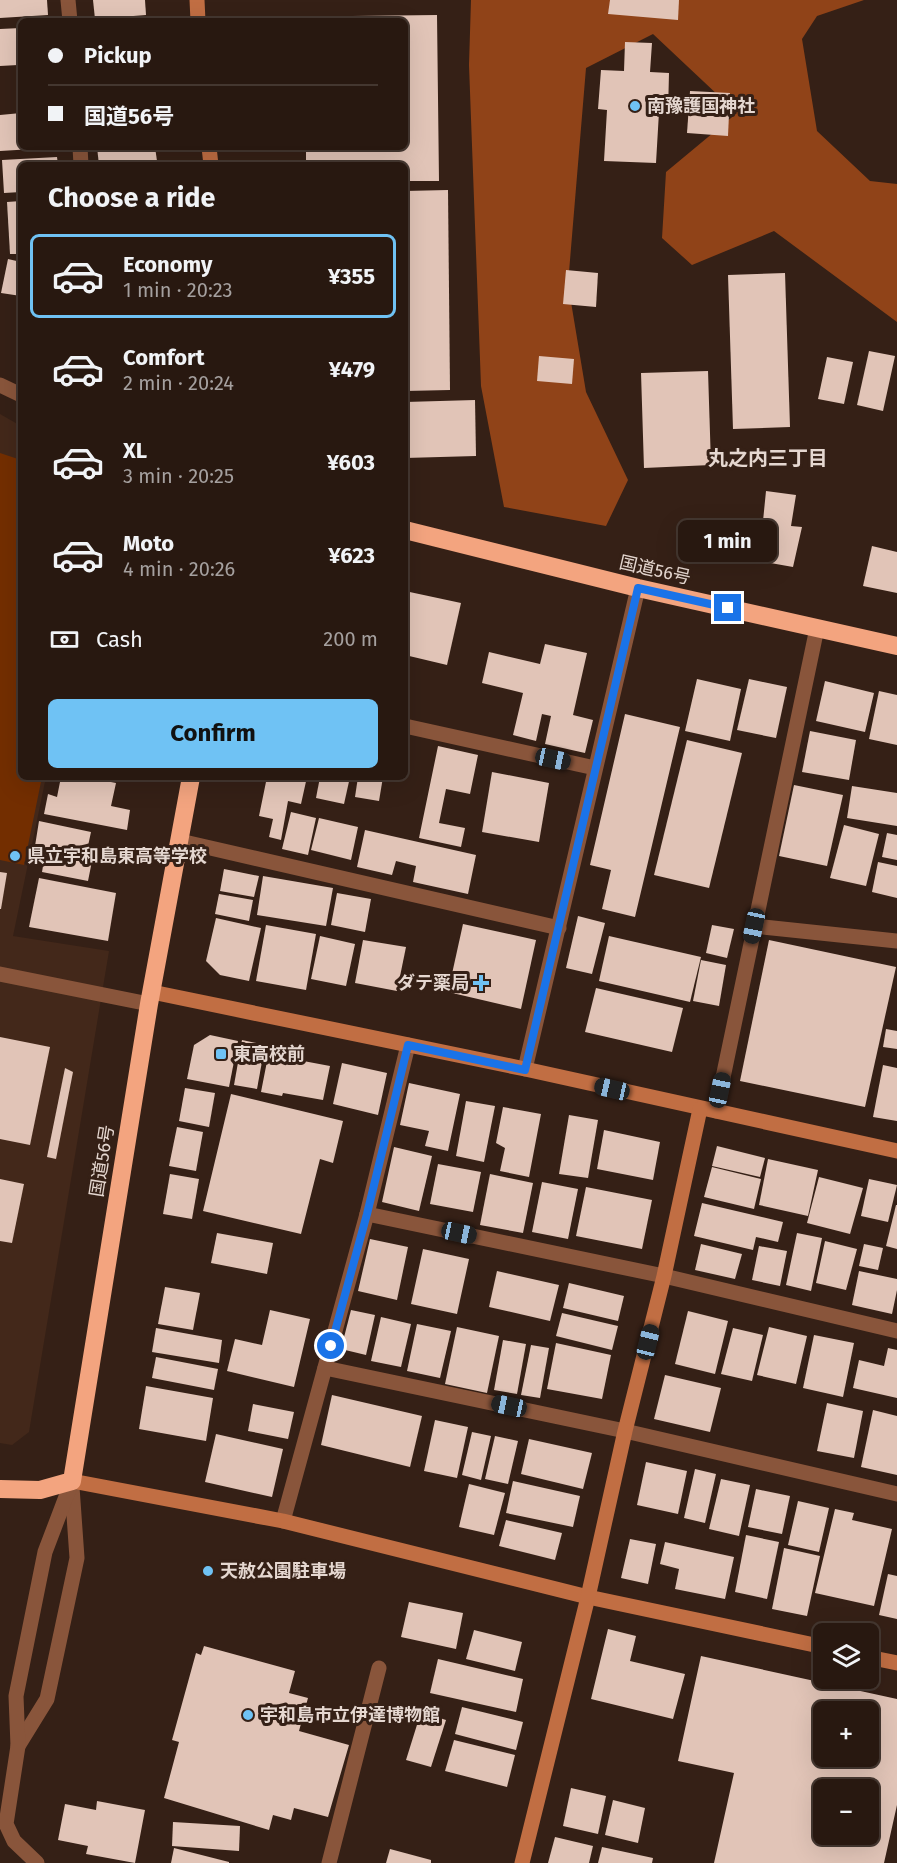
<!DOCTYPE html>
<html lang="en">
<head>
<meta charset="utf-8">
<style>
	body { margin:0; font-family:"Fira Sans","Noto Sans JP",sans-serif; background:#34251e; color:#f1f3f6; height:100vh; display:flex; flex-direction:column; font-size:22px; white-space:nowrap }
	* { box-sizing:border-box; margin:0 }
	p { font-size:20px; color:#a5a09f }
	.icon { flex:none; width:33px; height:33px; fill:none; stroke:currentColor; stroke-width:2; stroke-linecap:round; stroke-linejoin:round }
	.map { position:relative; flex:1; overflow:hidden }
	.sheet { position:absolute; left:18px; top:162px; width:390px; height:618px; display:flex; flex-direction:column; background:#281810; border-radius:9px; box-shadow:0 6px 24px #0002,0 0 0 2px #443730 }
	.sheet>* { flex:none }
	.banner { position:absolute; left:18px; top:18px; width:390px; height:132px; border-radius:9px; box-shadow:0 6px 24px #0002,0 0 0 2px #443730; display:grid; align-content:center; height:132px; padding:0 30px; background:#281810 }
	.tools { position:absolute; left:813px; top:1623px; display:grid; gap:12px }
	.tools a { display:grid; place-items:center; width:66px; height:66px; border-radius:9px; background:#281810; box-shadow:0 6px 24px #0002,0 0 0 2px #443730; font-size:30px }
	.end { position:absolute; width:27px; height:27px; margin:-14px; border:8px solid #1a73e8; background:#fff; box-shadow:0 0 0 3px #fff }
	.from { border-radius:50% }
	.bubble { position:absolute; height:42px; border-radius:9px; background:#281810; box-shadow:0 6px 24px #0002,0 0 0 2px #443730; font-size:20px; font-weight:700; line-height:42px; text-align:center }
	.car { position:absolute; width:18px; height:36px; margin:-18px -9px; border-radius:8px; box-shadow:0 0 4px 2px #0007; background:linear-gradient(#222 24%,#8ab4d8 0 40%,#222 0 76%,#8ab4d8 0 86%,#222 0) }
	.banner b { display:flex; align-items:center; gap:21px; height:57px; font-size:22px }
	.banner b+b { border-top:2px solid #443730 }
	.banner i { width:15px; height:15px; background:#f1f3f6 }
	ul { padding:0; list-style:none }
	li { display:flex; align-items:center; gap:18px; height:84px; margin:0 12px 9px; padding:0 18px; border:3px solid transparent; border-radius:9px }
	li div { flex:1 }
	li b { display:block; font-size:22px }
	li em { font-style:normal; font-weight:700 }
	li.active { border-color:#6fc2f4 }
	li>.icon { width:54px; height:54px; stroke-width:1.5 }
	h2 { padding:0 30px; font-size:27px; line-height:72px }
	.pay { display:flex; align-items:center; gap:15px; height:66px; padding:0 30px; font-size:22px }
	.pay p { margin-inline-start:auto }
	.action { display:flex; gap:12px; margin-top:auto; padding:12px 30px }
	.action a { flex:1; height:69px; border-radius:9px; background:#6fc2f4; color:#111; font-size:24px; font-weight:700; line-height:69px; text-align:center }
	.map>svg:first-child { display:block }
	.built { fill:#43281a }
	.green { fill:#732e00 }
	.forest { fill:#904318 }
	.building { fill:#e1c4b7; fill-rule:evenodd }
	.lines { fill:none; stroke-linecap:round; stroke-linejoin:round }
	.lane { stroke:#89553b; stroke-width:15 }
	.street { stroke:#89553b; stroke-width:15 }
	.secondary { stroke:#c16e43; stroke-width:15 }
	.highway { stroke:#f3a47f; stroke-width:18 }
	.route { stroke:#1a73e8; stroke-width:8 }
	.poi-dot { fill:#6fc2f4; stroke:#352016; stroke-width:2 }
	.labels { text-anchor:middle; stroke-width:6; stroke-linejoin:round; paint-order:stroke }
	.poi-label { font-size:18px; font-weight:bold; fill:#e5d7d0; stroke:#352016; text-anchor:start }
	.street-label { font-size:18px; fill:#e5d7d0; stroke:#352016 }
	.neighbourhood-label { font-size:20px; font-weight:bold; fill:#e5d7d0; stroke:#352016 }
</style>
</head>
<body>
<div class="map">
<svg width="897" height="1863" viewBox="0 0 897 1863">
	<rect width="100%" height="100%" fill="#352016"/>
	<!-- built -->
	<path class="built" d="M0 414 21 426V777H46L13 936 109 951 29 1432 12 1445 0 1443Z"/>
	<!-- green -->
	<path class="green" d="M0 453 21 460V777H42L24 865 0 860Z"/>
	<!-- forest -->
	<path class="forest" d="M471 0H864L817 16 802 39 817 131 870 181 897 184V322L774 231 692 265 662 238 666 172 737 113 653 34 586 68 568 284 586 392 628 480 606 526 504 507 481 386 469 65Z"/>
	<!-- building -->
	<g class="building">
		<path d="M0 0H47L48 15 0 18Z"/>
		<path d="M93 0H145L146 15 95 19Z"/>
		<path d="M610 0H679L678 20 608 14Z"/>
		<path d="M437 15 439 181H405V165H306V147H405V21H269L268 17Z"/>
		<path d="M21 28V95H19L18 65 0 66V29Z"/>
		<path d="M625 42 652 43 650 72 669 73 668 113 659 112 656 163 604 161 607 110 598 109 601 70 624 71Z"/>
		<path d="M690 91 730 93 728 136 687 133Z"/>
		<path d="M21 113V147H33V149L0 151V115Z"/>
		<path d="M97 147H155L157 161 99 165Z"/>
		<path d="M57 157 58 165H21V192L4 193 2 160Z"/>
		<path d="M448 190 450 390 405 391V191Z"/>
		<path d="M21 201V254H10L7 202Z"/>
		<path d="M8 259 21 262V296L1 293Z"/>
		<path d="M566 270 598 273 596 307 563 304Z"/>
		<path d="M785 273 790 427 733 429 728 275Z"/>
		<path d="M869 351 895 356 883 411 857 405Z"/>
		<path d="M539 356 574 359 572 384 537 381Z"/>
		<path d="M827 357 853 362 844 404 818 399Z"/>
		<path d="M708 371 711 465 644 468 641 373Z"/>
		<path d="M475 400 476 456 405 458V402Z"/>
		<path d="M766 491 796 495 791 526 802 527 793 567 759 561Z"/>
		<path d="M872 546 897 552V593L863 586Z"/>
		<path d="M405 591 461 603 447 665 405 655Z"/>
		<path d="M545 644 587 653 573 715 593 720 585 753 545 744 551 716 542 714 536 741 513 735 523 693 482 683 489 652 540 664Z"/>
		<path d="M697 679 741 689 730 741 685 731Z"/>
		<path d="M749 679 787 687 776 738 737 730Z"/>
		<path d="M825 681 874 693 865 732 816 721Z"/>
		<path d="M879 691 897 695V745L869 739Z"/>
		<path d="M625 714 680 727 635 917 602 909 611 870 590 865Z"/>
		<path d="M810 731 856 740 849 780 802 772Z"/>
		<path d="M687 740 742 753 709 888 654 875Z"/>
		<path d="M438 746 478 755 470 794 446 789 439 823 465 828 461 847 419 838Z"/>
		<path d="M492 772 549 783 539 842 482 832Z"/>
		<path d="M61 777H85L116 783 111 806 130 810 127 830 44 814 48 794 57 797Z"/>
		<path d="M267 777H307L301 804 288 801 281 840 269 837 273 819 259 816Z"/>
		<path d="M320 777H350L344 804 316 798Z"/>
		<path d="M358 777H383L379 801 355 797Z"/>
		<path d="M794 785 843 795 827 866 779 856Z"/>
		<path d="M852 786 897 793V826L847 818Z"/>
		<path d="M291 812 316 818 308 855 282 849Z"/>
		<path d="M319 818 358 827 351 860 311 850Z"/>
		<path d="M39 821 91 832 86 855 93 856 88 881 42 872 46 848 35 846Z"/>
		<path d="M844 825 879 834 866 886 830 878Z"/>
		<path d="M365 830 476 855 468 894 413 882 416 866 396 861 392 875 357 867Z"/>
		<path d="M887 833 897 835V860L882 857Z"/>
		<path d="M878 862 897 866V898L872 892Z"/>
		<path d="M224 869 259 876 254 897 220 891Z"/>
		<path d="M0 872 7 873 1 909H0Z"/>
		<path d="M263 876 333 888 326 926 257 915Z"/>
		<path d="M39 878 116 893 108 941 29 927Z"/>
		<path d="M337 893 371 899 365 932 331 925Z"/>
		<path d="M219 894 253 900 249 921 215 914Z"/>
		<path d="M578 916 605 923 592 974 566 968Z"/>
		<path d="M216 918 261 928 249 981 220 975 206 961Z"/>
		<path d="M463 924 536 940 521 1009 448 992Z"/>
		<path d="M266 925 316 934 306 990 256 981Z"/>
		<path d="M712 925 734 929 727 958 706 953Z"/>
		<path d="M320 936 355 944 346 986 311 979Z"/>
		<path d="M609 936 701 957 690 1002 599 981Z"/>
		<path d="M363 940 406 947 397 991 355 983Z"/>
		<path d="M769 940 896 967 865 1107 740 1081Z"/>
		<path d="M701 960 726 965 719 1006 693 1001Z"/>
		<path d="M596 988 683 1008 672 1052 585 1032Z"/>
		<path d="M886 1029 897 1031V1049L883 1047Z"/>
		<path d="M210 1035 238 1041 229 1087 187 1079 194 1045Z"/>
		<path d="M0 1037 50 1047 30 1145 0 1139Z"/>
		<path d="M242 1040 265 1045 257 1089 234 1085Z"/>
		<path d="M270 1046 300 1052 298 1060 330 1066 323 1100 283 1093 282 1096 261 1092Z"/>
		<path d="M342 1063 387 1073 378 1115 333 1104Z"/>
		<path d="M883 1065 897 1068V1121L873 1117Z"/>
		<path d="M65 1068 73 1072 56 1159 47 1157Z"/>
		<path d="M409 1083 460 1094 448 1151 425 1146 429 1131 400 1125Z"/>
		<path d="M185 1088 215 1093 209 1127 179 1121Z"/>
		<path d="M231 1094 343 1121 333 1163 320 1159 301 1234 203 1211Z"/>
		<path d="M466 1101 495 1106 484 1162 456 1156Z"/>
		<path d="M503 1107 541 1114 529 1177 500 1171 505 1148 496 1143Z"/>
		<path d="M569 1115 598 1120 588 1178 559 1174Z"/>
		<path d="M177 1127 203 1132 196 1171 169 1166Z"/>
		<path d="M604 1130 660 1142 653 1180 597 1169Z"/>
		<path d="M717 1146 765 1158 760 1177 712 1166Z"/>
		<path d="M394 1147 432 1156 419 1211 382 1202Z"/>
		<path d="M768 1159 818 1170 808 1216 759 1205Z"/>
		<path d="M438 1164 481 1172 473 1212 430 1204Z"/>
		<path d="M712 1167 761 1179 754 1209 704 1197Z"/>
		<path d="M170 1174 199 1179 192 1219 163 1214Z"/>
		<path d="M490 1174 533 1183 523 1233 480 1225Z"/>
		<path d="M819 1177 863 1188 850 1234 807 1223Z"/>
		<path d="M0 1179 24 1184 12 1243 0 1241Z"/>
		<path d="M869 1179 897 1185 888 1222 861 1216Z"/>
		<path d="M542 1182 578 1189 568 1239 532 1232Z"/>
		<path d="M586 1187 652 1200 642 1249 576 1236Z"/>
		<path d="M702 1203 783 1222 778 1242 756 1237 753 1250 694 1236Z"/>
		<path d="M896 1205H897V1249L886 1246Z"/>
		<path d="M217 1233 273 1243 267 1274 211 1263Z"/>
		<path d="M797 1233 822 1238 811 1291 786 1285Z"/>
		<path d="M370 1239 408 1247 397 1300 358 1291Z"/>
		<path d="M825 1241 857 1249 846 1290 816 1283Z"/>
		<path d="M701 1244 742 1254 735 1279 695 1270Z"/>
		<path d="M864 1244 883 1248 878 1270 859 1266Z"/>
		<path d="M759 1246 787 1251 780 1286 752 1280Z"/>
		<path d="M423 1249 469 1259 457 1314 411 1304Z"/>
		<path d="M497 1271 559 1285 550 1321 489 1307Z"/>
		<path d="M859 1271 897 1279V1290L892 1314 852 1305Z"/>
		<path d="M569 1283 624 1296 618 1321 563 1308Z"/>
		<path d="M165 1287 200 1293 193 1330 158 1324Z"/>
		<path d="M270 1310 310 1319 294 1387 227 1371 235 1339 262 1345Z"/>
		<path d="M351 1310 375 1315 366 1355 341 1349Z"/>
		<path d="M688 1311 728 1321 715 1374 675 1364Z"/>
		<path d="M562 1313 618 1326 612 1350 556 1336Z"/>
		<path d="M381 1317 411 1324 401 1367 371 1361Z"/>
		<path d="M417 1324 451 1331 440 1378 407 1371Z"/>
		<path d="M457 1327 499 1336 487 1393 445 1384Z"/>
		<path d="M769 1327 807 1336 796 1384 757 1375Z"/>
		<path d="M156 1328 222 1340 219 1363 152 1352Z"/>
		<path d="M733 1328 763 1335 752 1381 721 1374Z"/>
		<path d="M814 1335 854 1343 843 1397 803 1388Z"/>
		<path d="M503 1340 526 1344 517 1394 494 1390Z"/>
		<path d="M556 1343 611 1355 602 1399 547 1389Z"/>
		<path d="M531 1345 549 1348 540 1398 521 1395Z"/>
		<path d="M888 1348 897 1350V1398L853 1388 859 1360 884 1366Z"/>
		<path d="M156 1357 218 1369 214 1390 152 1378Z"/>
		<path d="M665 1375 721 1388 710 1432 654 1419Z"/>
		<path d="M146 1386 213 1398 206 1441 139 1429Z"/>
		<path d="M332 1395 422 1416 410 1467 321 1445Z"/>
		<path d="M827 1403 863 1411 854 1458 817 1451Z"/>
		<path d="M253 1404 294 1412 288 1439 248 1431Z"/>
		<path d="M873 1410 897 1416V1475L861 1467Z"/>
		<path d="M435 1420 468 1427 457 1478 424 1471Z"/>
		<path d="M472 1432 491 1436 481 1480 462 1475Z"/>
		<path d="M216 1434 283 1449 272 1497 205 1482Z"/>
		<path d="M495 1436 518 1441 508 1484 485 1479Z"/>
		<path d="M529 1439 592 1453 583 1489 521 1474Z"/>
		<path d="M646 1462 687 1471 678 1514 637 1505Z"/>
		<path d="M695 1469 716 1474 705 1523 684 1518Z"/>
		<path d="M721 1479 750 1485 739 1536 709 1529Z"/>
		<path d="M513 1481 580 1496 573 1527 506 1513Z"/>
		<path d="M469 1484 505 1493 494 1535 459 1527Z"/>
		<path d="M756 1489 790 1496 782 1534 748 1527Z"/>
		<path d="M798 1501 829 1508 819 1552 788 1545Z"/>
		<path d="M835 1509 854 1513 852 1520 892 1529 874 1606 815 1593Z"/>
		<path d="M506 1520 562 1533 555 1560 499 1546Z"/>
		<path d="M746 1535 779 1542 767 1599 735 1592Z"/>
		<path d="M630 1539 656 1544 648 1584 621 1578Z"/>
		<path d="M665 1542 734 1557 725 1599 675 1589 679 1569 660 1564Z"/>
		<path d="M784 1548 820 1556 807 1616 772 1609Z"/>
		<path d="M888 1574 897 1576V1619L879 1615Z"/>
		<path d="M409 1602 463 1613 456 1649 401 1637Z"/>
		<path d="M608 1629 636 1636 630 1661 685 1674 673 1719 591 1699Z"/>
		<path d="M474 1630 522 1642 515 1671 466 1659Z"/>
		<path d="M204 1646 295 1671 289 1693 308 1698 299 1731 349 1745 328 1817 294 1808 291 1820 273 1815 269 1830 164 1798 179 1742 172 1740 196 1653 201 1655Z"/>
		<path d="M701 1656 897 1699V1805L884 1863H714L734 1773 678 1761ZM824 1712H868V1756H824ZM824 1790H868V1834H824Z"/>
		<path d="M438 1659 523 1679 516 1712 430 1693Z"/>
		<path d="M462 1707 523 1722 516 1750 455 1734Z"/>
		<path d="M421 1712 446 1720 431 1767 406 1760Z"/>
		<path d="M454 1740 515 1755 507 1787 445 1771Z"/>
		<path d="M571 1788 606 1796 598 1834 563 1826Z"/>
		<path d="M613 1800 645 1808 638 1843 605 1835Z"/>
		<path d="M97 1801 145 1810 135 1863 86 1854 88 1846 58 1840 65 1804 96 1810Z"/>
		<path d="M173 1822 240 1826 239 1851 172 1846Z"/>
		<path d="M555 1837 593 1846 589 1863H548Z"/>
		<path d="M602 1847 653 1858 652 1863H598Z"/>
		<path d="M174 1848 229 1862V1863H171Z"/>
		<path d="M390 1849 431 1860V1863H386Z"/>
	</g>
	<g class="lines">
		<!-- lane -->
		<g class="lane">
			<path d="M405 726 595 768"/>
			<path d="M180 841 559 928"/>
			<path d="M0 974 149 1004"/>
			<path d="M329 1863 379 1668"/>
		</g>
		<!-- street -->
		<g class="street">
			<path d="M68 0 70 21"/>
			<path d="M80 147 81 165"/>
			<path d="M0 385 21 395"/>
			<path d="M754 926 897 941"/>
			<path d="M525 1069 638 588"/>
			<path d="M716 1111 817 628"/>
			<path d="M367 1214 664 1276 897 1331"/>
			<path d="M325 1368 625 1431 897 1494"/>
			<path d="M283 1521 367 1214 408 1045"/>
			<path d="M18 1746 47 1699 77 1558 72 1487"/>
			<path d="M37 1863 14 1841 6 1824 18 1746 16 1696 45 1552 72 1481"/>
		</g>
		<!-- secondary -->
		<g class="secondary">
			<path d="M197 0 198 21"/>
			<path d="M209 147 211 165"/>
			<path d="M152 992 525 1069 897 1151"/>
			<path d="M72 1481 283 1521 588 1597 824 1647"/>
			<path d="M868 1657 897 1663"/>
			<path d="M522 1863 588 1597 625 1431 664 1276 700 1109"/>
		</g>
		<!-- highway -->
		<g class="highway">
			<path d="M405 530 638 588 897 646"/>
			<path d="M0 1489 40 1490 72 1481 149 1004 191 777"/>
		</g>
	</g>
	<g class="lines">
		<!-- route -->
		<path class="route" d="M331 1346 367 1214 408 1045 525 1070 638 588 728 608"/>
	</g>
	<!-- markers -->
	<g class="poi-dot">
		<circle cx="635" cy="106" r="6"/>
		<circle cx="15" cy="856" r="6"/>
		<path d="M478 974h6v6h6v6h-6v6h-6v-6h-6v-6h6z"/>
		<rect x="215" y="1048" width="12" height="12" rx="3"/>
		<circle cx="208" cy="1571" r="6"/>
		<circle cx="248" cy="1715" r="6"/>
	</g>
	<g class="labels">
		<!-- poi labels -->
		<g class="poi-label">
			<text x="647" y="112">南豫護国神社</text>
			<text x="27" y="862">県立宇和島東高等学校</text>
			<text x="469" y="989" text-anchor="end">ダテ薬局</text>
			<text x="233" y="1060">東高校前</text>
			<text x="220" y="1577">天赦公園駐車場</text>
			<text x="260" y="1721">宇和島市立伊達博物館</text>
		</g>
		<!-- street labels -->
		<g class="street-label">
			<text transform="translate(655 570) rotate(13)" y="6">国道56号</text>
			<text transform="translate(102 1161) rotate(-81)" y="6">国道56号</text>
		</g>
		<!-- neighbourhood labels -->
		<g class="neighbourhood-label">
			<text x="768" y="465">丸之内三丁目</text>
		</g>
	</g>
</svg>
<div class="tools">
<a><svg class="icon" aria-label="layers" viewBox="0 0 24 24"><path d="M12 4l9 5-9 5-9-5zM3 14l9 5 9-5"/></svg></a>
<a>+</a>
<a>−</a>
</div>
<i class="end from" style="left:331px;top:1346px"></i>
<i class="end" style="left:728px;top:608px"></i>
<div class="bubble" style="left:678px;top:520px;width:99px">1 min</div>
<i class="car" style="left:553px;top:759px;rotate:102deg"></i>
<i class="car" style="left:754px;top:926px;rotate:192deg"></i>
<i class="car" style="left:612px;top:1089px;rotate:283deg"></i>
<i class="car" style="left:720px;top:1090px;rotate:12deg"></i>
<i class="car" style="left:459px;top:1233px;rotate:102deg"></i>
<i class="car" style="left:648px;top:1342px;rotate:14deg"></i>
<i class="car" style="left:509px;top:1406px;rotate:282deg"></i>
<div class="banner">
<b><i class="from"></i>Pickup</b>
<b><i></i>国道56号</b>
</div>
<section class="sheet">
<h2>Choose a ride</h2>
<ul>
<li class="active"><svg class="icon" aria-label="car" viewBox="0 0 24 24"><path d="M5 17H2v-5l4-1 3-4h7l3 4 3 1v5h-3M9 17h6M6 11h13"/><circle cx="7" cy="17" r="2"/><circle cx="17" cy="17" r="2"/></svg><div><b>Economy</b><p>1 min · 20:23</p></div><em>¥355</em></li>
<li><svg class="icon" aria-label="car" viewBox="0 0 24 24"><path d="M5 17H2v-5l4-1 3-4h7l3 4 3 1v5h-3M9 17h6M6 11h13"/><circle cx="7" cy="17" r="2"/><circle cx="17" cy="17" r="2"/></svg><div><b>Comfort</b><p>2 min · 20:24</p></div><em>¥479</em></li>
<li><svg class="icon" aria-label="car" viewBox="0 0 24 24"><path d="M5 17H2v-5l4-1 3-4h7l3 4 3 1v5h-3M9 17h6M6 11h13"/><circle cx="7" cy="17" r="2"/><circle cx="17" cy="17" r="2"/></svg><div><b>XL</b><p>3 min · 20:25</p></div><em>¥603</em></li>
<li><svg class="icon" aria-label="car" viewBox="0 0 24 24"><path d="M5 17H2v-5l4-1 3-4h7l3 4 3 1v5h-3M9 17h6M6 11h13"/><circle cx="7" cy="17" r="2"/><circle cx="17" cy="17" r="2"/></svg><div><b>Moto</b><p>4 min · 20:26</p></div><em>¥623</em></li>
</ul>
<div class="pay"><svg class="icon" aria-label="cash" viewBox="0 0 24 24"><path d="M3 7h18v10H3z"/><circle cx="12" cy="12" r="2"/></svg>Cash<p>200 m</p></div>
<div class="action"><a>Confirm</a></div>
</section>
</div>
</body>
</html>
